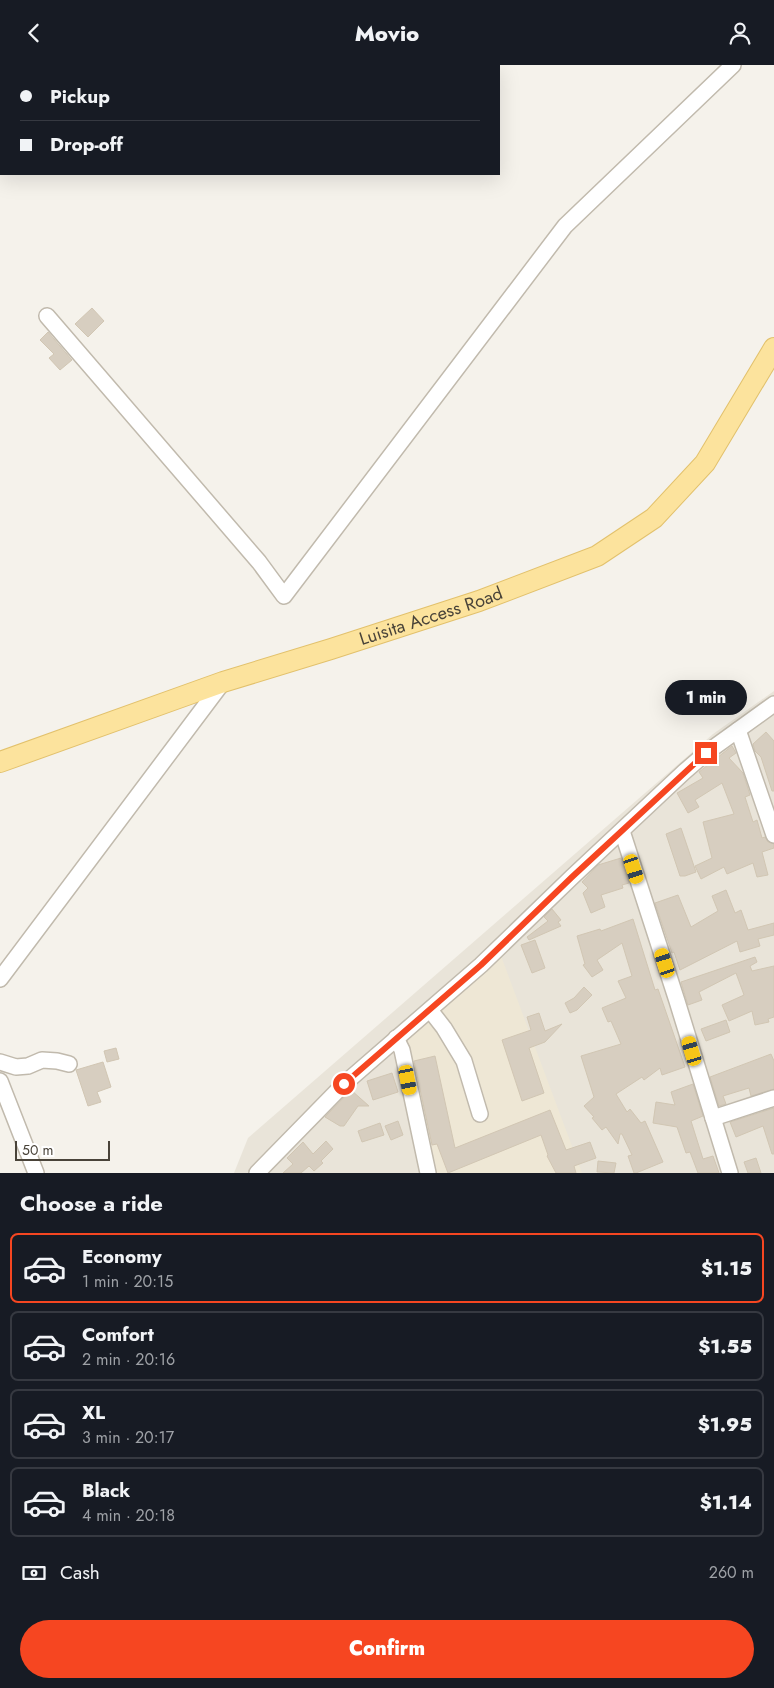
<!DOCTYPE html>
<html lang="en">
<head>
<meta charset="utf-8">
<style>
	body { margin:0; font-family:Jost,sans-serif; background:#242831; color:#f1f3f6; height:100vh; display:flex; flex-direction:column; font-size:19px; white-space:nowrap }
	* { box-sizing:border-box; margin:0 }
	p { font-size:16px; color:#9ea1a6 }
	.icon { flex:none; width:28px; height:28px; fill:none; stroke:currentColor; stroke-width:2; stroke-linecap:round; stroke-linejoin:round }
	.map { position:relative; height:1108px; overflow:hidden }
	.details { display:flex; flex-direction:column; background:#171b24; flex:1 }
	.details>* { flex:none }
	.hud { position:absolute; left:0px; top:0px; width:500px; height:110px; box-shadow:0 5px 20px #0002; display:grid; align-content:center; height:110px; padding:0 20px; background:#171b24 }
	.scale { position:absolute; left:15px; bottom:12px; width:95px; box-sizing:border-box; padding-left:5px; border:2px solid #494339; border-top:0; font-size:14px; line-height:18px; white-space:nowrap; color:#494339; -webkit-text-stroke:4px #fff; paint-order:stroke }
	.end { position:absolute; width:22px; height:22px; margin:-11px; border:6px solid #f64621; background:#fff; box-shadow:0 0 0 2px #fff }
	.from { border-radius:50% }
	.bubble { position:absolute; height:35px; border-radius:18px; background:#171b24; box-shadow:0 5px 20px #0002; font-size:16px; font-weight:800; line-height:35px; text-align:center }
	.car { position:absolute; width:15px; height:30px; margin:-15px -8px; border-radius:6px; box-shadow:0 0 4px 1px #0007; background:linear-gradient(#f5c518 24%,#345 0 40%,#f5c518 0 76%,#345 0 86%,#f5c518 0) }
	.hud b { display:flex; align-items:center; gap:18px; height:48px; font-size:19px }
	.hud b+b { border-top:1px solid #363941 }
	.hud i { width:12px; height:12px; background:#f1f3f6 }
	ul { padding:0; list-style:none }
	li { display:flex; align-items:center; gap:15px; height:70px; margin:0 10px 8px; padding:0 10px; border:2px solid #363941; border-radius:8px }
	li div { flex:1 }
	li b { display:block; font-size:19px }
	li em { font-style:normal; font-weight:800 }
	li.selected { border-color:#f64621 }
	li>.icon { width:45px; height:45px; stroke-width:1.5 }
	h2 { padding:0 20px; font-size:22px; line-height:60px }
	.pay { display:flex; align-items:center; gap:12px; height:55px; padding:0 20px; font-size:19px }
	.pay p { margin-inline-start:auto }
	.button { display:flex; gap:10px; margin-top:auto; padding:10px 20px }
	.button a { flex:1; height:58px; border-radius:30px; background:#f64621; color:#fff; font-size:20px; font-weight:800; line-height:58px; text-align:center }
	header { display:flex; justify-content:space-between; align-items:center; height:65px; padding:0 20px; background:#171b24; font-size:22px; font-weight:800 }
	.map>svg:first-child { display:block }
	.residential { fill:#e9e4d9 }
	.education { fill:#eee7d5 }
	.building { fill:#d7cec0; stroke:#d1c6b3 }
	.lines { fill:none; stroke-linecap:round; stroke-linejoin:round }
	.minor-casing { stroke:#c1baad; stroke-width:18 }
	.major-casing { stroke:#e2c16c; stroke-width:22 }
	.minor { stroke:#fff; stroke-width:15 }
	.major { stroke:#fce39d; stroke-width:20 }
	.route { stroke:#f64621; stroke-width:6 }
	.labels { text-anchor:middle; stroke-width:4.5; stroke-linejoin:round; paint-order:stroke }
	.street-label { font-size:18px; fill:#494339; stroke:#fff }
</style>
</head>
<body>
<header><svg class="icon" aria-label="back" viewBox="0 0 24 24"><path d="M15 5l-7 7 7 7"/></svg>Movio<svg class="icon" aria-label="person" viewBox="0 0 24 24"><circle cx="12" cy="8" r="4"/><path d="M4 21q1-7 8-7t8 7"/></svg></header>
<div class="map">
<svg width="774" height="1108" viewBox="0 0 774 1108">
	<rect width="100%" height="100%" fill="#f5f2eb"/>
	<!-- residential -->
	<path class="residential" d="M774 626V1108H234L248 1073 713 669Z"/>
	<!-- education -->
	<path class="education" d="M501 891 582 1108H433L404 978Z"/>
	<!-- building -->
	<g class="building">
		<path d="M92 243 104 256 88 272 75 259Z"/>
		<path d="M48 267 72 295 60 305 49 293 54 289 40 275Z"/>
		<path d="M766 667 774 676V726H772L761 692 755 686 753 679Z"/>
		<path d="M732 681 736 688 729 693 743 708 750 730 745 732 753 757 757 755 762 773 765 772 768 777 774 779V783L762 787 768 810 757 812 753 798 727 809 724 802 701 814 695 801 712 793 703 757 734 749 722 718 695 735 699 742 688 748 677 728 703 713 699 707Z"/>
		<path d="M681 763 696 807 685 811H680L666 769Z"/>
		<path d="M621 793 629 818 622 820 623 823 601 830 605 842 591 848 583 828 588 823 582 817 598 800Z"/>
		<path d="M726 825 735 848 741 845 748 865 774 858V870L758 874 760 881 740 887 737 876 680 905 674 887 672 888 655 838 678 830 691 862 718 846 712 831Z"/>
		<path d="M552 844 561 855 558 857 561 861 529 875 527 872 548 856 544 852Z"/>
		<path d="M633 854 655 925 658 924 685 1002 662 1010 660 1003 644 1015 642 1012 616 1029 627 1047 630 1044 641 1058 645 1056 663 1097 636 1108H634L628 1091 632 1090 622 1069H620L618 1079 606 1062 602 1065 592 1053 594 1052 584 1041 594 1032 581 991 621 979 611 956 608 957 602 943 626 933 618 916 632 911 622 878 597 895 603 905 592 912 583 900 585 899 577 871 600 864 601 866Z"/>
		<path d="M535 875 545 903 532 908 521 880Z"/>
		<path d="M755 892 757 897 750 901 752 906 774 901V952L768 954 769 957 755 960 752 946 729 956 722 940 744 930 736 908 699 927 702 935 688 940 681 917Z"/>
		<path d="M584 922 592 930 577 945 570 948 565 938 574 933Z"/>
		<path d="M539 948 545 966 562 959 545 977 529 983 544 1028 522 1036 502 975 531 965 527 952Z"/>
		<path d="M726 955 730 967 706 976 701 964Z"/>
		<path d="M116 983 119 994 107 997 104 986Z"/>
		<path d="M771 989 774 996V1024L751 1031 749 1023 723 1031 726 1039 719 1041 710 1012Z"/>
		<path d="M435 991 455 1083 550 1045 566 1085 590 1077 596 1093 574 1101 576 1108H556L547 1091 548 1090 541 1070 448 1108 437 1079 432 1080 414 996Z"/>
		<path d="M103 997 111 1022 97 1027 101 1037 88 1041 76 1005Z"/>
		<path d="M392 1008 398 1027 373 1035 367 1016Z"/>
		<path d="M693 1019 703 1051 691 1056 703 1094 713 1091 719 1108H698L690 1087 686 1088 677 1062 653 1058 656 1037 675 1040 671 1027Z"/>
		<path d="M351 1025 369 1041H358L344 1061H340L325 1052Z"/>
		<path d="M774 1043V1089H772L763 1061 736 1072 730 1057Z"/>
		<path d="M398 1056 403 1070 391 1075 385 1061Z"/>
		<path d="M380 1058 384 1070 362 1077 358 1066Z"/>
		<path d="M326 1076 333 1084 321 1096 323 1098 314 1106 309 1101 301 1108H283L293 1099 287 1093 303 1077 313 1089Z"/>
		<path d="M756 1093 761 1108H748L744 1097Z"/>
		<path d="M598 1096 616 1098 614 1108 597 1107Z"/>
	</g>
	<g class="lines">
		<!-- minor casing -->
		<g class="minor-casing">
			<g id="minor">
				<path d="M47 251 259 497 284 531 565 161 733 0"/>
				<path d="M738 665 774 770"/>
				<path d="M622 766 677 936 730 1108"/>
				<path d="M0 914 223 617"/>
				<path d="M430 945 444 963 464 996 480 1049"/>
				<path d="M396 973 402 985 428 1108"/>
				<path d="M0 997 16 1002 28 1001 42 995 57 996 69 999"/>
				<path d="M0 1016 36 1108"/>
				<path d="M713 1053 774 1033"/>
				<path d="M257 1108 344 1019 481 900 572 812 684 707 706 688 774 639"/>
			</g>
		</g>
		<!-- major casing -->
		<g class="major-casing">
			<g id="major">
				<path id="s1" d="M0 697 223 617 331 584 479 536 597 491 654 453 705 398 774 283"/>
			</g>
		</g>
		<!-- minor -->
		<use href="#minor" class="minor"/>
		<!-- major -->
		<use href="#major" class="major"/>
	</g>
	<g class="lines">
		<!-- route -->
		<path class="route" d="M344 1019 481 900 572 812 706 688"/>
	</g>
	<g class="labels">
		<!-- street labels -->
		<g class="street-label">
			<text dy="6" stroke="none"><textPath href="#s1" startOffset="455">Luisita Access Road</textPath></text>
		</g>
	</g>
</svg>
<div class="scale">50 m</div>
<i class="end from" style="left:344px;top:1019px"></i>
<i class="end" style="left:706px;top:688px"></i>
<div class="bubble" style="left:665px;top:615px;width:82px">1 min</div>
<i class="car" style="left:634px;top:804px;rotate:162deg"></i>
<i class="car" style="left:665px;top:898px;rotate:342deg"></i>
<i class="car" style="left:692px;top:986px;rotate:343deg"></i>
<i class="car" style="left:408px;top:1015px;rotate:169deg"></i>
<div class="hud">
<b><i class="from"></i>Pickup</b>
<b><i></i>Drop-off</b>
</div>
</div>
<section class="details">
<h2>Choose a ride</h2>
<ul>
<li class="selected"><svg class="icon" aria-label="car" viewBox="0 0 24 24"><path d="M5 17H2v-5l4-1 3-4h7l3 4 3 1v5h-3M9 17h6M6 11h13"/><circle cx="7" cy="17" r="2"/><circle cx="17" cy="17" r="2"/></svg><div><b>Economy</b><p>1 min · 20:15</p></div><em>$1.15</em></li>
<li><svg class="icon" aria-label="car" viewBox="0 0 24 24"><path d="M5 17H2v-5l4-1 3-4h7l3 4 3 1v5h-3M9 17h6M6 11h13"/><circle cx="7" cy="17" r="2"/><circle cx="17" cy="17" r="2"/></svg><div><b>Comfort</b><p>2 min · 20:16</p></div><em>$1.55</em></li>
<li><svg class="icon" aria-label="car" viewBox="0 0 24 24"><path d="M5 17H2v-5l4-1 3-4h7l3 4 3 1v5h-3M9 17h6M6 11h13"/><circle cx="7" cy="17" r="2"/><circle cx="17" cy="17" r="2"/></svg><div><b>XL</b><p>3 min · 20:17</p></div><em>$1.95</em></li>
<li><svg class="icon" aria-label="car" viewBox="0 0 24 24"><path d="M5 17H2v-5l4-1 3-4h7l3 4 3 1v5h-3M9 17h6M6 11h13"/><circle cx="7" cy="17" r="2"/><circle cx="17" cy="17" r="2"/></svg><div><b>Black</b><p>4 min · 20:18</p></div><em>$1.14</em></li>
</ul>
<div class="pay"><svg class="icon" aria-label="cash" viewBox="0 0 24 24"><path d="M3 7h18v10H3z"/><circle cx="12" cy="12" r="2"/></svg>Cash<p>260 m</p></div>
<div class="button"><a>Confirm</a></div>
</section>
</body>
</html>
